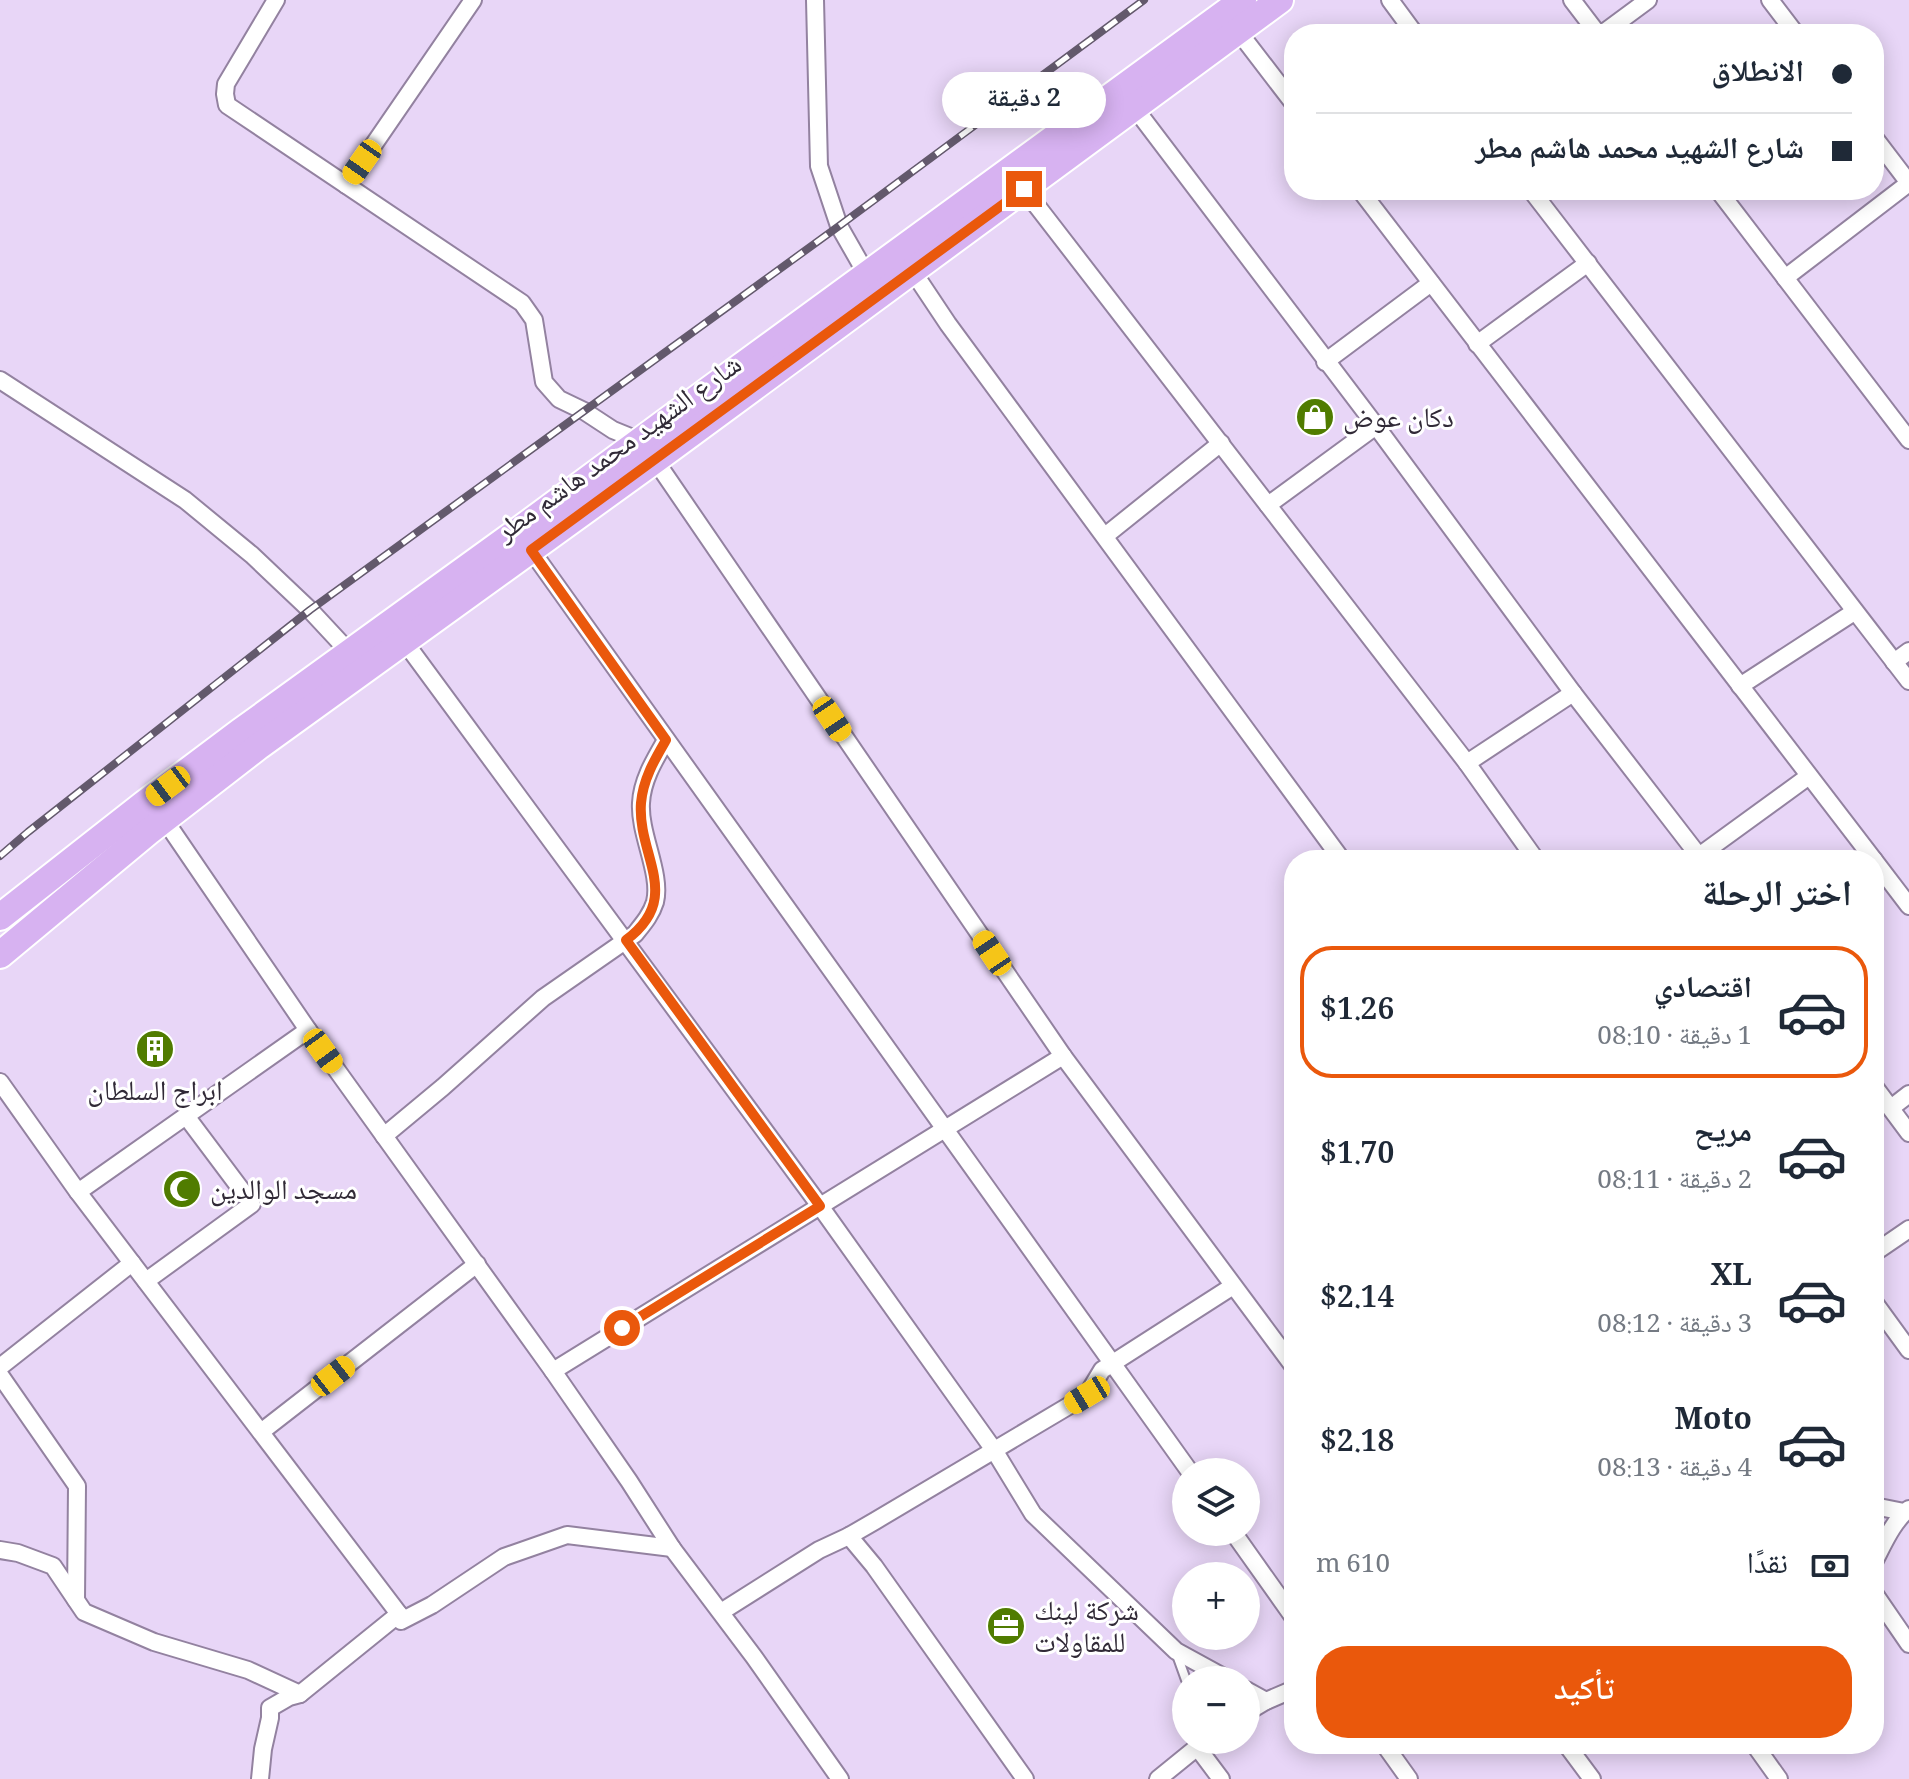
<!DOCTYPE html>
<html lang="ar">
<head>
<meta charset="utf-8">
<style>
	body { margin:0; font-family:Georgia,"Noto Naskh Arabic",serif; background:#f6f6f7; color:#1f2937; direction:rtl; height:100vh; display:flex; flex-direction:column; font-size:30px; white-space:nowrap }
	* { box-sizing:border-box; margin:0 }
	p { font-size:26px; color:#747a83 }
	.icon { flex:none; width:44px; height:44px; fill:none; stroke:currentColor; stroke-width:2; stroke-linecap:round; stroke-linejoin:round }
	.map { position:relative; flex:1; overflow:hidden; direction:ltr }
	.sheet { position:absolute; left:1284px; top:850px; width:600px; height:904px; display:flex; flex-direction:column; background:#fff; border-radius:32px; box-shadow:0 4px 20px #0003; direction:rtl }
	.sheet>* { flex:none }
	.top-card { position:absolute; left:1284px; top:24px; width:600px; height:176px; border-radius:32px; box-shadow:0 4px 20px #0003; direction:rtl; display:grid; align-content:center; height:176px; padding:0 32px; background:#fff }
	.controls { position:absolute; left:1172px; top:1458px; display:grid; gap:16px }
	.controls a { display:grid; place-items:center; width:88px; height:88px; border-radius:50%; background:#fff; box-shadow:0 4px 20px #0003; font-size:40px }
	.end { position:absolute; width:36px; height:36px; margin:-18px; border:10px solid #ea580c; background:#fff; box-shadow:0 0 0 4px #fff }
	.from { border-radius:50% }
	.bubble { position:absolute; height:56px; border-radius:28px; background:#fff; box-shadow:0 4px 20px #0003; font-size:26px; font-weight:600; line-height:56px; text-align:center; direction:rtl }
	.car { position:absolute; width:24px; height:48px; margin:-24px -12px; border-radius:10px; box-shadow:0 0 6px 2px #0007; background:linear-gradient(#f5c518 24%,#345 0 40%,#f5c518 0 76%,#345 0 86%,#f5c518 0) }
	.top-card b { display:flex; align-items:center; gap:28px; height:76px; font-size:30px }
	.top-card b+b { border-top:2px solid #e0e1e3 }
	.top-card i { width:20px; height:20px; background:#1f2937 }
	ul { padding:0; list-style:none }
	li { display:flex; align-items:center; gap:24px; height:132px; margin:0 16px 12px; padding:0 16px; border:4px solid transparent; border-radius:32px }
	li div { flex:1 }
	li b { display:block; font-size:30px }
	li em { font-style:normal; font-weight:600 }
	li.active { border-color:#ea580c }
	li>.icon { width:72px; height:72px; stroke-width:1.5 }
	h2 { padding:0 32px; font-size:36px; line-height:96px }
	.pay { display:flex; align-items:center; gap:20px; height:88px; padding:0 32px; font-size:30px }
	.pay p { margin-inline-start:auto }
	.cta { display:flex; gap:16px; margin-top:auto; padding:16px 32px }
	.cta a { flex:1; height:92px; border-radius:32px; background:#ea580c; color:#fff; font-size:32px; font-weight:600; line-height:92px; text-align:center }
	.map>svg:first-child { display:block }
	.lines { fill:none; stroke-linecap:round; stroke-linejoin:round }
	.service-casing { stroke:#9382a0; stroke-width:12 }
	.minor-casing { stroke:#9382a0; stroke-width:20 }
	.primary-casing { stroke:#fff; stroke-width:30 }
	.service { stroke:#fff; stroke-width:8 }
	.minor { stroke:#fff; stroke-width:16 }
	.primary { stroke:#d7b2f1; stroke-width:26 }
	.rail-casing { stroke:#63596c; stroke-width:8 }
	.rail { stroke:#fff; stroke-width:5; stroke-dasharray:15; stroke-linecap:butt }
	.route { stroke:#ea580c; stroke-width:10 }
	.labels { text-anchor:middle; stroke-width:6; stroke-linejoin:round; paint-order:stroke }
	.poi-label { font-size:28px; fill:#312a37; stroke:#fff; text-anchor:start }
	.street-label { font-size:28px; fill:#312a37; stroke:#fff }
</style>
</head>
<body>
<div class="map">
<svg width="1909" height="1779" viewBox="0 0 1909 1779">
	<rect width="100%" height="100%" fill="#e8d6f7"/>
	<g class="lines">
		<!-- service casing -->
		<g class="service-casing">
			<path id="service" d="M1177 1655 1186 1680"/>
		</g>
		<!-- minor casing -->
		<g class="minor-casing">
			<g id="minor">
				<path d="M276 0 226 84 225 94 227 105 522 303 534 320 544 382 559 399 584 411 613 430 640 441"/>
				<path d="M815 0 819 166 839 226 867 275"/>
				<path d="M1390 0 1415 34"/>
				<path d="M1572 0 1598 34"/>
				<path d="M1770 0 1796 34"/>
				<path d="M1238 31 1294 104"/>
				<path d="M1602 34 1648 0"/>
				<path d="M1134 107 1376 426 1573 693 1702 860"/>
				<path d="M1874 137 1909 183"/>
				<path d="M1020 184 1467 763 1536 860"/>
				<path d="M346 185 473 0"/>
				<path d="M1360 190 1874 860"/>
				<path d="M1531 190 1909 681"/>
				<path d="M1718 190 1909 440"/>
				<path d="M912 270 948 324 1342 860"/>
				<path d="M1785 278 1909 183"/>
				<path d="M1477 344 1588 263"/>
				<path d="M1325 362 1431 283"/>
				<path d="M0 380 185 500 252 555 310 610 350 653"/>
				<path d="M655 460 1063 1056 1294 1367"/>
				<path d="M1268 505 1376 426"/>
				<path d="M1105 536 1221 443"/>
				<path d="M531 550 1190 1472"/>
				<path d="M404 641 820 1206 994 1450 1033 1514 1176 1651 1229 1680"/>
				<path d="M1894 662 1909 651"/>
				<path d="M1740 686 1854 612"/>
				<path d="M1467 763 1573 693"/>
				<path d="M164 819 308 1030 553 1371 629 1481 672 1548 754 1657 840 1779"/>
				<path d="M1699 856 1809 776"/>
				<path d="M1874 860 1909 906"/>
				<path d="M0 1082 78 1192 399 1614"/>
				<path d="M1874 1086 1909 1133"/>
				<path d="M1891 1108 1909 1094"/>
				<path d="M384 1136 443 1087 543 998 635 934C643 924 651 915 655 902 662 874 639 834 641 803 642 780 655 759 666 740"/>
				<path d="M78 1192 308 1030"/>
				<path d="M1874 1253 1909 1229"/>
				<path d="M146 1281 252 1204 186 1116"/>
				<path d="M1874 1302 1909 1350"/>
				<path d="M0 1367 132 1263"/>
				<path d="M553 1371 1063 1056"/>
				<path d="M0 1375 77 1486 76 1600"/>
				<path d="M261 1432 477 1264"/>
				<path d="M1874 1506 1904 1512"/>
				<path d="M1233 1532 1294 1618"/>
				<path d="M849 1536 874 1566 1025 1779"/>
				<path d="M0 1550 18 1553 53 1566 84 1612 154 1642 248 1670 300 1694"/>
				<path d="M1874 1562C1883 1545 1893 1521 1909 1509"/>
				<path d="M1874 1593 1909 1644"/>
				<path d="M721 1612 819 1550 849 1536 875 1521 1087 1395 1102 1370 1233 1286"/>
				<path d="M1246 1690 1266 1701"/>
				<path d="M1246 1713 1266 1701 1294 1689"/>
				<path d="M1384 1744 1409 1779"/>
				<path d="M1566 1744 1592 1779"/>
				<path d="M1754 1744 1779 1779"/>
				<path d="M1197 1747 1221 1779"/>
				<path d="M260 1779 263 1749 270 1718V1708L289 1697 300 1694 399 1614 401 1621 432 1605 504 1557 567 1535 672 1548"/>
				<path d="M1158 1779 1206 1740"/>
			</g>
		</g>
		<!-- primary casing -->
		<g class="primary-casing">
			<g id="primary">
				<path d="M0 917 144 804 240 732 518 531 709 390 1243 0"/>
				<path d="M0 955 148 832 259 746 655 460 1280 0"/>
			</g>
		</g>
		<!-- service -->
		<use href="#service" class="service"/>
		<!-- minor -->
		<use href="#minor" class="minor"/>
		<!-- primary -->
		<use href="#primary" class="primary"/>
		<!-- rail casing -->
		<g class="rail-casing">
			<path id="rail" d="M0 856 28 832 310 610 839 226 1144 0"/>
		</g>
		<!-- rail -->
		<use href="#rail" class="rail"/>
	</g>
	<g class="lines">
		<!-- route -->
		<path class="route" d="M622 1328 820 1206 626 940C684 897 637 856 641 803 643 779 655 759 666 740L531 550 1024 189"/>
	</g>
	<!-- icons -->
	<defs>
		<g id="shop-disc" transform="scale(2)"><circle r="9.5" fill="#507c00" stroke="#fff"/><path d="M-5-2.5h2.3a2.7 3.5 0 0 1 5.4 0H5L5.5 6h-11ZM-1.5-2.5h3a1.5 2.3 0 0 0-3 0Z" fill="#fff"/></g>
		<g id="building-disc" transform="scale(2)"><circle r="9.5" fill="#507c00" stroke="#fff"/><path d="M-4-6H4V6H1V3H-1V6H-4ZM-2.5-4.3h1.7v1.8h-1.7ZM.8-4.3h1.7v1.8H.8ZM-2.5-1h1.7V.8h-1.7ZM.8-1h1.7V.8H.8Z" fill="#fff"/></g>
		<g id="mosque-disc" transform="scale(2)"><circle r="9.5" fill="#507c00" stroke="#fff"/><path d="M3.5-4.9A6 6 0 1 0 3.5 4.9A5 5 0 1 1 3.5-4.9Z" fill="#fff"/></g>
		<g id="office-disc" transform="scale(2)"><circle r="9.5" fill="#507c00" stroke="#fff"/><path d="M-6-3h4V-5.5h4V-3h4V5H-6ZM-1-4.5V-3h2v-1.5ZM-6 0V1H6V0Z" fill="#fff"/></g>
	</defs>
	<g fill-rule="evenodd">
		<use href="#shop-disc" x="1315" y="417"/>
		<use href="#building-disc" x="155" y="1049"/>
		<use href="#mosque-disc" x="182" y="1189"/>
		<use href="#office-disc" x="1006" y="1626"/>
	</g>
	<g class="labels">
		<!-- poi labels -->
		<g class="poi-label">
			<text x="1343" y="427">دكان عوض</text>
			<text x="155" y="1100" text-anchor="middle">ابراج السلطان</text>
			<text x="210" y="1199">مسجد الوالدين</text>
			<text x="1034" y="1620">شركة لينك<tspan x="1034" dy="32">للمقاولات</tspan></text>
		</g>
		<!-- street labels -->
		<g class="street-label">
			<text transform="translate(618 447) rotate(-36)" y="10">شارع الشهيد محمد هاشم مطر</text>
		</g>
	</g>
</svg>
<div class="controls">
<a><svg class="icon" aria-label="layers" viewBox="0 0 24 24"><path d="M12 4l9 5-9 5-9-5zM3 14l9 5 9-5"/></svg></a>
<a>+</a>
<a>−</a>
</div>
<i class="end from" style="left:622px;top:1328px"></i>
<i class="end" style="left:1024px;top:189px"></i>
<div class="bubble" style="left:942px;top:72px;width:164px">2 دقيقة</div>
<i class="car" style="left:362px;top:162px;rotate:215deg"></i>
<i class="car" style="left:832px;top:719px;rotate:146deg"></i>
<i class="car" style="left:168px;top:786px;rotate:233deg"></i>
<i class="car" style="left:992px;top:953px;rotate:326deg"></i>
<i class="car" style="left:323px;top:1051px;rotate:144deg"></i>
<i class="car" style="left:333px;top:1376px;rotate:52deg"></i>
<i class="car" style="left:1087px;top:1395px;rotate:239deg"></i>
<div class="top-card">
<b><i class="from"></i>الانطلاق</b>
<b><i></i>شارع الشهيد محمد هاشم مطر</b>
</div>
<section class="sheet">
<h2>اختر الرحلة</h2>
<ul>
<li class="active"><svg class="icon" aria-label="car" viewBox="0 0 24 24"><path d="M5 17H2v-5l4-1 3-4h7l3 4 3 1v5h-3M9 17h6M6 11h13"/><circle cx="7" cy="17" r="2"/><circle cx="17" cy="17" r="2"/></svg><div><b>اقتصادي</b><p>1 دقيقة · 08:10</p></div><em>$1.26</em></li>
<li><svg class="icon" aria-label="car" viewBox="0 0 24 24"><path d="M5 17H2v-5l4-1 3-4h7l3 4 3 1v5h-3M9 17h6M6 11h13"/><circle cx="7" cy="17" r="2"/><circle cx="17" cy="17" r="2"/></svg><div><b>مريح</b><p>2 دقيقة · 08:11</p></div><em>$1.70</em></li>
<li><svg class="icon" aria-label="car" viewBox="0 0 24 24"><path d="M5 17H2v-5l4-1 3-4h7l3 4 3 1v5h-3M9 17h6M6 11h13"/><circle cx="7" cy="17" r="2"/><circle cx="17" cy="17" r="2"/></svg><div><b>XL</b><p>3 دقيقة · 08:12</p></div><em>$2.14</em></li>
<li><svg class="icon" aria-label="car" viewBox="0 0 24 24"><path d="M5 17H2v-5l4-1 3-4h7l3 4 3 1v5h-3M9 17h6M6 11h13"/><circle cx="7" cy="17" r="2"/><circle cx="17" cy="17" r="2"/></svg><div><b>Moto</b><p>4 دقيقة · 08:13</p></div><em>$2.18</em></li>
</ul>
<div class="pay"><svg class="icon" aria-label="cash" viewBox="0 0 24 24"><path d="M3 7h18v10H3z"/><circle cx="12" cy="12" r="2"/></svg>نقدًا<p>610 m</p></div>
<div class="cta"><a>تأكيد</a></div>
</section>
</div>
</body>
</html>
